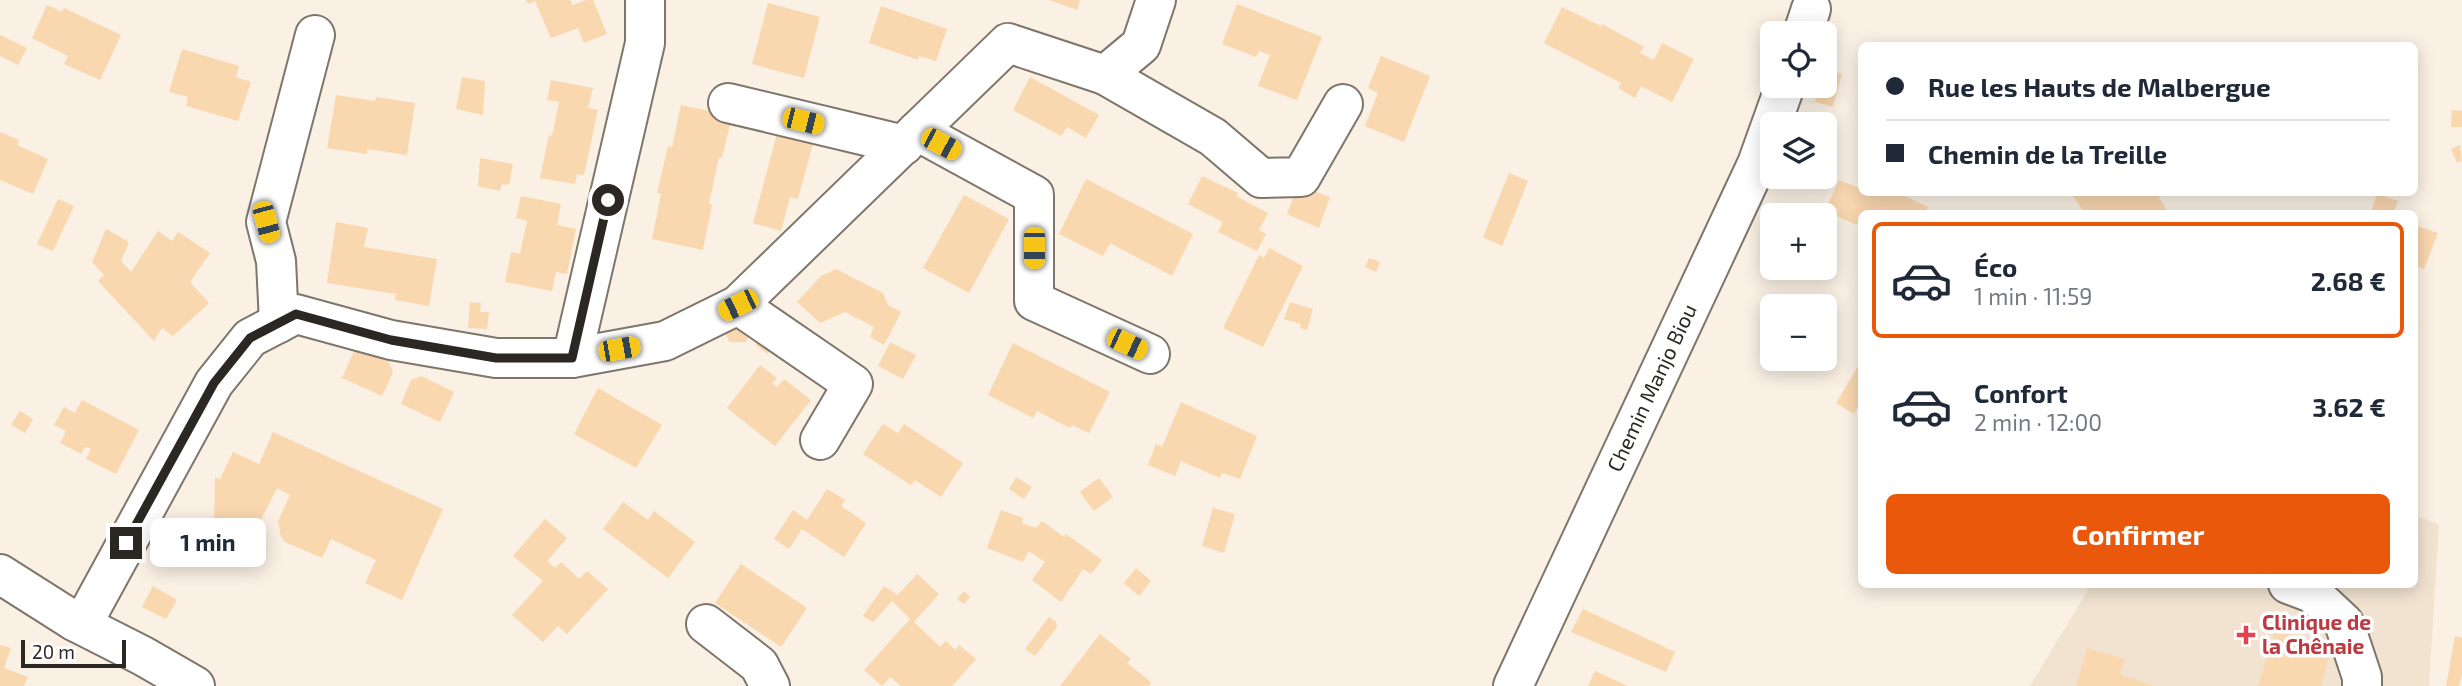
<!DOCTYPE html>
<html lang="fr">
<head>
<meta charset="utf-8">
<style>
	body { margin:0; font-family:"Exo 2",sans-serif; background:#f2f2f3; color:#1f2937; height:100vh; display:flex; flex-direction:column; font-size:26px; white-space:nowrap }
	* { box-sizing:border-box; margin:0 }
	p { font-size:23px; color:#747a83 }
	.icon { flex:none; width:38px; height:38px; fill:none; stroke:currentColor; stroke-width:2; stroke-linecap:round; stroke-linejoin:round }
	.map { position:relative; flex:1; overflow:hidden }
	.details { position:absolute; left:1858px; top:210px; width:560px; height:378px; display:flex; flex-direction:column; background:#fff; border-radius:10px; box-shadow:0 4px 18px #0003 }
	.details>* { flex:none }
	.hud { position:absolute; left:1858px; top:42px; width:560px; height:154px; border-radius:10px; box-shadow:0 4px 18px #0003; display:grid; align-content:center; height:154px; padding:0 28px; background:#fff }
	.buttons { position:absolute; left:1760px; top:21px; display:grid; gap:14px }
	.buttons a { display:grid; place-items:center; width:77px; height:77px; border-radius:10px; background:#fff; box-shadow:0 4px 18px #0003; font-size:35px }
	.scale { position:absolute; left:21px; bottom:18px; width:105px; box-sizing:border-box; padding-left:7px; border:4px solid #2b2723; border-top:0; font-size:19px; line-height:24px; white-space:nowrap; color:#2b2723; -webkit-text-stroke:5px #fff; paint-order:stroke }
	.end { position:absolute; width:32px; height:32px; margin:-16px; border:9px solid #2b2723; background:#fff; box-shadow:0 0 0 4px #fff }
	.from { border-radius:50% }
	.bubble { position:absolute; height:49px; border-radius:10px; background:#fff; box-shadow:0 4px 18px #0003; font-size:23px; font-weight:700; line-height:49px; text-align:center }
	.car { position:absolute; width:21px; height:42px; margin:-21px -10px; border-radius:9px; box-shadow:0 0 5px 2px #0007; background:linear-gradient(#f5c518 24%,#345 0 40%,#f5c518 0 76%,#345 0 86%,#f5c518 0) }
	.hud b { display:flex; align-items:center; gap:24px; height:66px; font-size:26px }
	.hud b+b { border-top:2px solid #e0e1e3 }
	.hud i { width:18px; height:18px; background:#1f2937 }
	ul { padding:12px 0 0; list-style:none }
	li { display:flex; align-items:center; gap:21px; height:116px; margin:0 14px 10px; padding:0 14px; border:4px solid transparent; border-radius:10px }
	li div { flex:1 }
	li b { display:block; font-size:26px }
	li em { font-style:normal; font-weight:700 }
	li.on { border-color:#ea580c }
	li>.icon { width:63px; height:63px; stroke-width:1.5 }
	.action { display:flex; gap:14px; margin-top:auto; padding:14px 28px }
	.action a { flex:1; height:80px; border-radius:10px; background:#ea580c; color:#fff; font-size:28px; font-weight:700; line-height:80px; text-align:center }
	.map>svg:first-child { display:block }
	.built { fill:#f2e3d1 }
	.building { fill:#f9d7af }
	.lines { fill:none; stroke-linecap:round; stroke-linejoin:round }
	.minor-casing { stroke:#7e756b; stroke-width:42 }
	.minor { stroke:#fff; stroke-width:38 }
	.route { stroke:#2b2723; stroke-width:9 }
	.health-dot { fill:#e0444e; stroke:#fff; stroke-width:2.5 }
	.labels { text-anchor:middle; stroke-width:7; stroke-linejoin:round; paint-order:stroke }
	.street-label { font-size:21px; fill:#2b2723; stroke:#fff }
	.health-label { font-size:21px; font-weight:bold; fill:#be3a42; stroke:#fff; text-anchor:start }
</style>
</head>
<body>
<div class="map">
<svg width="2462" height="686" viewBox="0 0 2462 686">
	<rect width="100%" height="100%" fill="#faf0e4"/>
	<!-- built -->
	<path class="built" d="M2415 516 2439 524 2429 686H2030L2091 585 2415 584Z"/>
	<!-- building -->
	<g class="building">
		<path d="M526 0H570L573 5 586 0H593L607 34 584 43 578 28 551 38 535 1 528 4Z"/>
		<path d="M1049 0H1080L1077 10Z"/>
		<path d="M768 3 820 17 804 78 752 64Z"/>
		<path d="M1237 4 1322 37 1297 100 1258 86 1270 55 1259 51 1256 57 1222 44Z"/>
		<path d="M47 5 62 12 64 8 121 35 100 80 64 64 68 56 32 38Z"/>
		<path d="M881 6 947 29 936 61 919 56 918 60 869 43Z"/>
		<path d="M1562 7 1601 26 1602 24 1644 47 1640 53 1654 60 1662 43 1694 59 1672 102 1641 86 1635 98 1618 88 1621 83 1544 43Z"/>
		<path d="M0 35 27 48 18 65 0 56Z"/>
		<path d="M182 49 239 66 236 77 251 82 238 121 186 106 188 97 169 92Z"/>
		<path d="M1381 56 1430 76 1404 142 1365 126 1378 93 1368 88Z"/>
		<path d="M1825 69 1842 74 1833 107 1815 102 1820 86H1825Z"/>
		<path d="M462 77 485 81 483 115 456 109Z"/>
		<path d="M1030 77 1099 115 1086 138 1067 127 1061 136 1013 110Z"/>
		<path d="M551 80 593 88 588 108 598 110 584 175 577 174 575 184 540 178 549 135 552 136 559 102 547 100Z"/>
		<path d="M336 95 375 101 376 97 415 103 407 155 367 149V154L327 148Z"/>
		<path d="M681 105 732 116 722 158 719 157 709 204 712 205 703 250 652 239 661 194 657 193 668 146 672 147Z"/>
		<path d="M2452 110 2462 111V127H2451Z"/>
		<path d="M778 130 814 140 798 199 790 197 781 231 753 223Z"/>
		<path d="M0 132 19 140 17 145 48 159 33 194 0 180Z"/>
		<path d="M2460 145 2462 161 2457 163 2451 149Z"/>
		<path d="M480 158 513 164 509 185 502 184 500 191 478 186Z"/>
		<path d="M1509 173 1528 181 1502 246 1483 237Z"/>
		<path d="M1202 176 1238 193 1236 196 1268 213 1259 230 1266 234 1257 251 1218 232 1223 222 1188 204Z"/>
		<path d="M1086 179 1193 234 1172 276 1110 243 1103 256 1059 234Z"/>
		<path d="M1839 180 1862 189V192H1896L1928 207 1925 214H1862L1857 225 1825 211Z"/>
		<path d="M1298 185 1330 197 1319 228 1287 214Z"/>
		<path d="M2071 192H2156L2169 214H2078L2083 211Z"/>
		<path d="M2377 194 2398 201 2393 214H2370Z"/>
		<path d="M964 195 1009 219 969 293 923 268Z"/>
		<path d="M521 196 561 204 557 225 576 229 567 274 556 272 552 291 505 282 511 252 520 254 527 221 516 218Z"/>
		<path d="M58 199 74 206 53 251 37 244Z"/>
		<path d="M336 222 368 228 364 247 437 259 429 306 395 300 396 294 327 283Z"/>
		<path d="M2415 225 2438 233 2424 269 2415 266Z"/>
		<path d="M106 229 129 242 121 261 131 272 158 231 172 241 178 232 210 253 190 282 209 303 173 336 162 328 154 341 98 281 104 275 92 262Z"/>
		<path d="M1269 248 1303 266 1263 347 1223 328 1259 255 1264 258Z"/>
		<path d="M1369 258 1380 262 1376 272 1365 267Z"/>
		<path d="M836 269 883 293 888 305 901 312 884 345 870 337 874 327 845 312 820 323 797 302 821 276Z"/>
		<path d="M470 302 481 303 480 312H489L487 329 468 328Z"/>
		<path d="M1290 302 1313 309 1307 330 1300 328 1301 324 1284 319Z"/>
		<path d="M746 325 752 330 746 342H729L725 331Z"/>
		<path d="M760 335 774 344 768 354 755 345Z"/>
		<path d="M890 342 916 355 903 379 878 366Z"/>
		<path d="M1013 343 1110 392 1089 433 1072 425 1070 428 1037 411 1033 418 988 395Z"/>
		<path d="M356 347 389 362 393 372 382 396 342 378Z"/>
		<path d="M760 365 777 378 772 383 777 387 784 379 811 400 775 446 727 408Z"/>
		<path d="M1858 366 1862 368V399L1854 414 1836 403Z"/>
		<path d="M421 376 454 392 440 422 401 404 411 380Z"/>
		<path d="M598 388 662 425 636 468 574 434Z"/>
		<path d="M82 400 139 430 116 474 86 459 91 449 85 447 81 454 60 443 66 431 54 425 64 407 75 413Z"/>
		<path d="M1181 402 1257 436 1240 479 1222 473 1220 478 1181 461 1175 476 1148 465 1156 444 1162 447Z"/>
		<path d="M20 411 33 419 25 433 11 425Z"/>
		<path d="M883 424 898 433 904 424 963 463 941 497 915 480 911 485 863 454Z"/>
		<path d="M273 432 443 509 402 600 365 583 376 560 331 539 322 558 285 542 281 537 278 521 290 495 277 488 260 522 253 525 237 518 234 525 214 523 215 478 220 479 233 452 259 464Z"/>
		<path d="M1016 477 1032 487 1024 499 1009 489Z"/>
		<path d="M1099 478 1113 497 1094 511 1080 492Z"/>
		<path d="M827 489 845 500 841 506 866 523 844 557 802 529 789 549 774 539 793 510 807 520Z"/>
		<path d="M623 502 648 520 654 511 695 542 668 578 603 529Z"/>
		<path d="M1213 508 1235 514 1224 553 1202 546Z"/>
		<path d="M1001 510 1023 518 1022 523 1036 528 1042 521 1064 537 1066 534 1102 560 1091 574 1083 569 1061 602 1032 580 1045 562 1029 551 1023 562 987 548Z"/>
		<path d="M545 519 567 538 547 561 555 568 561 562 579 579 587 571 608 589 567 634 558 626 543 642 512 615 543 581 513 556Z"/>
		<path d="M741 564 807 608 781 647 715 603Z"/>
		<path d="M1136 568 1151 581 1139 596 1124 583Z"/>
		<path d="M917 574 939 594 914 622 940 647 946 641 955 650 959 645 976 659 952 686H901L890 677 882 686 864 670 910 619 892 601 873 622 863 616 884 586 898 595Z"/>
		<path d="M153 586 177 600 166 619 142 607Z"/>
		<path d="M964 591 970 597 964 604 957 599Z"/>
		<path d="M1583 609 1675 652 1666 672 1571 632Z"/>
		<path d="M1049 617 1056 622 1057 627 1035 656 1025 649Z"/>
		<path d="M2275 631 2331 648 2321 686H2258Z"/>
		<path d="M1100 634 1131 659 1127 663 1151 682 1149 686H1060Z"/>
		<path d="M2455 636 2462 638V674L2459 686H2446Z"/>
		<path d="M0 645 11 648 4 668 28 677 24 686H0Z"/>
		<path d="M2087 648 2125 659 2120 675 2155 686H2076Z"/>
		<path d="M1595 671 1628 686H1588Z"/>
	</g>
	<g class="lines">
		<!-- minor casing -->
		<g class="minor-casing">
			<g id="minor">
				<path d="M1803 33 1811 9"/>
				<path d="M1105 75 1213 137 1261 178 1301 177 1343 104"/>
				<path d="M728 103 904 145"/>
				<path d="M917 131 1034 195V301L1150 354"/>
				<path d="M738 305 853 384 820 440"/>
				<path d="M279 323 276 261 266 222 315 35"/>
				<path d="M572 358 645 43V0"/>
				<path d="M0 574 74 621 143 656 195 686"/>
				<path d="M2288 584 2312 593 2344 623 2362 677V686"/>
				<path d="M74 621 89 612 214 383 250 338 296 314 391 340 496 358H572L665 341 738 305 1008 43 1105 75 1141 45 1156 0"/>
				<path d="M706 624 759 665 770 686"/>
				<path id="s1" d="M1513 686 1757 164 1785 86"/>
			</g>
		</g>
		<!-- minor -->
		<use href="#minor" class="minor"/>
	</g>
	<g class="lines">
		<!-- route -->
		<path class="route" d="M126 543 214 383 250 338 296 314 391 340 496 358H572L608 200"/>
	</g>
	<!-- markers -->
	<path class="health-dot" d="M2242.5 624.5h7v7h7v7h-7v7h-7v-7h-7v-7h7z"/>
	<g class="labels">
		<!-- street labels -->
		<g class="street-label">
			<text dy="7" stroke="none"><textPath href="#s1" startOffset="329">Chemin Manjo Biou</textPath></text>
		</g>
		<!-- health labels -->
		<g class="health-label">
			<text x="2262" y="630">Clinique de<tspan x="2262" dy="24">la Chênaie</tspan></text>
		</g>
	</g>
</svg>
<div class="buttons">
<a><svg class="icon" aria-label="locate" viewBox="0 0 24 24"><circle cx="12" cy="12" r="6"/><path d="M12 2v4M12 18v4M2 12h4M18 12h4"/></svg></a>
<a><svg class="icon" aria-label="layers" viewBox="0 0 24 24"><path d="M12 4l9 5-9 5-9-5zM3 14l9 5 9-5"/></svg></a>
<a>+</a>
<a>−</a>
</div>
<div class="scale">20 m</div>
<i class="end from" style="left:608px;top:200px"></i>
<i class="end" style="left:126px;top:543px"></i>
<div class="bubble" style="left:150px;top:518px;width:116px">1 min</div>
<i class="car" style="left:803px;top:121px;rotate:104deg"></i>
<i class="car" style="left:941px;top:144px;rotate:118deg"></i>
<i class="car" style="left:266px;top:222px;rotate:165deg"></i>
<i class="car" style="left:1034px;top:248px;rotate:180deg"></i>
<i class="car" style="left:738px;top:305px;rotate:244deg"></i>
<i class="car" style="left:1127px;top:344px;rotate:115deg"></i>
<i class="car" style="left:619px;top:349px;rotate:80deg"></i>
<div class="hud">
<b><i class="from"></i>Rue les Hauts de Malbergue</b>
<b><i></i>Chemin de la Treille</b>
</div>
<section class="details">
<ul>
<li class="on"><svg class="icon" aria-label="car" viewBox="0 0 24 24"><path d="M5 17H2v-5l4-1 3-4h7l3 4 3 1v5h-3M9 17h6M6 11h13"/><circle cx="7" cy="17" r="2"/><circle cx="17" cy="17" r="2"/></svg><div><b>Éco</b><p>1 min · 11:59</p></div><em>2.68 €</em></li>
<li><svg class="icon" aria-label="car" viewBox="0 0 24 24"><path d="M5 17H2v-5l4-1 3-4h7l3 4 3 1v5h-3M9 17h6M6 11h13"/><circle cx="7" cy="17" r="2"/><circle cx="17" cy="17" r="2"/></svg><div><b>Confort</b><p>2 min · 12:00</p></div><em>3.62 €</em></li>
</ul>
<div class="action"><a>Confirmer</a></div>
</section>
</div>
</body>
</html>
